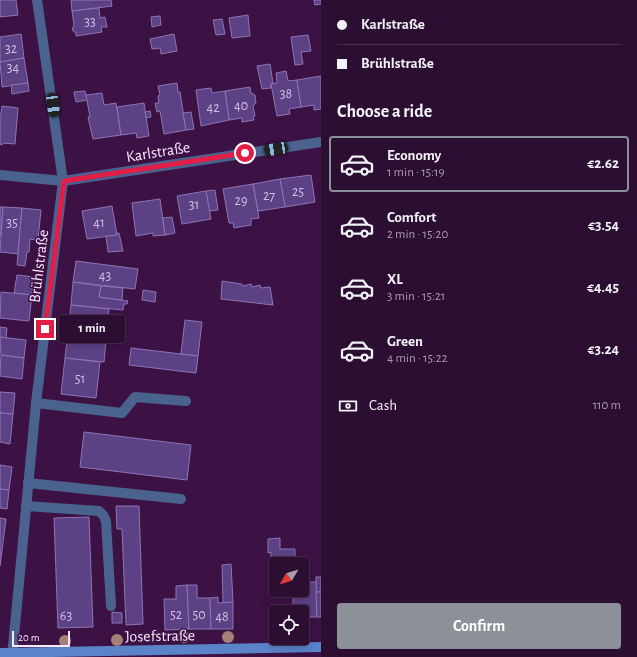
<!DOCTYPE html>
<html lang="en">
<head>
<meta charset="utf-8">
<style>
	body { margin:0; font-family:"Alegreya Sans",sans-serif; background:#391c3f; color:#f1f3f6; height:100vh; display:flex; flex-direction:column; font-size:15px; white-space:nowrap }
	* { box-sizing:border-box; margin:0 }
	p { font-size:13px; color:#a79cac }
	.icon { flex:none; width:22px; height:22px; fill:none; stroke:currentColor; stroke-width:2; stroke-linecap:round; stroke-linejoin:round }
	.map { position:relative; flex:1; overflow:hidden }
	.sheet { display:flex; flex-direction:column; background:#2d0e33; width:316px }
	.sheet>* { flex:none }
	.hud { display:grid; align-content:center; height:88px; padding:0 16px; background:#2d0e33 }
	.needle { width:26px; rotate:232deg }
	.buttons { position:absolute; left:269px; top:557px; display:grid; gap:8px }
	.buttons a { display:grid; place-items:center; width:40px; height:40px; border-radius:4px; background:#2d0e33; box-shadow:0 2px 10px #0003,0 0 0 1px #482e4e; font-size:20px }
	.scale { position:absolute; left:12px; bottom:10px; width:58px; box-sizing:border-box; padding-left:4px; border:2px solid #fae6ff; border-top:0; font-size:11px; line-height:14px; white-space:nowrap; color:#fae6ff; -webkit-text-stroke:3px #3c1244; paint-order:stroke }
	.end { position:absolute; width:18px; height:18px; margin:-9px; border:5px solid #e11d48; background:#fff; box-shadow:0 0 0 2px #fff }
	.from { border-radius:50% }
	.bubble { position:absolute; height:28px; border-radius:4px; background:#2d0e33; box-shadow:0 2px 10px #0003,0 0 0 1px #482e4e; font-size:13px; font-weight:700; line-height:28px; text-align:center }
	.car { position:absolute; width:12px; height:24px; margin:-12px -6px; border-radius:5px; box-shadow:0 0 3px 1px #0007; background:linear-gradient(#222 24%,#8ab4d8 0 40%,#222 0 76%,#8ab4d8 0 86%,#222 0) }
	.hud b { display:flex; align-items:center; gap:14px; height:38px; font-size:15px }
	.hud b+b { border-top:1px solid #482e4e }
	.hud i { width:10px; height:10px; background:#f1f3f6 }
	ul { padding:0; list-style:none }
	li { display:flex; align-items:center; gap:12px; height:56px; margin:0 8px 6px; padding:0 8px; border:2px solid transparent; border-radius:4px }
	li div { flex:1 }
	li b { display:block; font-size:15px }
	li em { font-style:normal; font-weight:700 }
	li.selected { border-color:#8c9099 }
	li>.icon { width:36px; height:36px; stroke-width:1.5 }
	h2 { padding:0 16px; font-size:18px; line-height:48px }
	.pay { display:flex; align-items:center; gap:10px; height:44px; padding:0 16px; font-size:15px }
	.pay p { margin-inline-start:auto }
	.cta { display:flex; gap:8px; margin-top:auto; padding:8px 16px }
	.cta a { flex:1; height:46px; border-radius:4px; background:#8c9099; color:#fff; font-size:16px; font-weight:700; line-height:46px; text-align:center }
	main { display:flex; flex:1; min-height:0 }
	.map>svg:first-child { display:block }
	.building { fill:#5c4185; stroke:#8d75b5 }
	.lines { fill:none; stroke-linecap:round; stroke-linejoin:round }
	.lane { stroke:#49638e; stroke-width:10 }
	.street { stroke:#49638e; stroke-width:10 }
	.secondary { stroke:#5a83c9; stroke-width:10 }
	.tree { fill:#a67f76 }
	.route { stroke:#e11d48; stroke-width:5 }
	.labels { text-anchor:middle; stroke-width:3; stroke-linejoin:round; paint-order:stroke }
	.number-label { font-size:14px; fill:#d2bde0 }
	.street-label { font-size:16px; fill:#fae6ff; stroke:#3c1244 }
</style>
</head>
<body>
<main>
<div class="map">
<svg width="321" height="657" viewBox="0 0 321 657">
	<rect width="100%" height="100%" fill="#3c1244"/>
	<!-- building -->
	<g class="building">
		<path d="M0 0H16L18 15 0 17Z"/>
		<path d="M71 0H111L112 6 72 11Z"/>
		<path d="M314 0H321V4L315 5Z"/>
		<path d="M99 8 100 18 105 17 107 27H101L102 32 76 36V33L72 30 74 25 72 11Z"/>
		<path d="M248 15 250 36 232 38 229 18Z"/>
		<path d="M160 16 161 25 152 27 151 17Z"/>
		<path d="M222 19 225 34 216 35 213 20Z"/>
		<path d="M21 34 24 58 0 62V37Z"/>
		<path d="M174 34 177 51 161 54 160 48 152 49 150 39Z"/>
		<path d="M308 35 311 51 301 52 303 64 295 65 291 37Z"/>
		<path d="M24 58 28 83 2 87 0 62Z"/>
		<path d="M270 64 273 83 271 84V88L262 89 257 66Z"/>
		<path d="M286 71 288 81 297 80 301 107 289 109 290 114 277 116 271 84 277 83 276 73Z"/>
		<path d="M321 76V109L314 110V105L301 107 297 80Z"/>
		<path d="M28 83 29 91 12 94 11 85Z"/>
		<path d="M177 83 178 92H180L186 130 164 134 160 111 157 112 155 103H159L158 96 160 95 158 86Z"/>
		<path d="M250 87 251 93 255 95 256 103 253 106 255 116 253 117 254 120 242 122V118L229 120 225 91Z"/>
		<path d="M211 88 212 93 225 91 229 120 201 126 196 90Z"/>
		<path d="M85 91 87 100 76 102 74 92Z"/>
		<path d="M102 93 104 105 116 103 121 135 93 139 88 117H90L86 95Z"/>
		<path d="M144 103 149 136 137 138 136 133 121 135 117 107Z"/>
		<path d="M2 106 18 108 15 144 3 143 2 145 0 144V114H1Z"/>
		<path d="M150 111 151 117 146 118 145 112Z"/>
		<path d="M191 112 194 129 186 130 183 113Z"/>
		<path d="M311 175 315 202 285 207 280 179Z"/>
		<path d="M280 179 285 207 258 211 253 184Z"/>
		<path d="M253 184 259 218 251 219V225L234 228 233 223H229L223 189Z"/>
		<path d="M215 190 218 210 209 211 206 191Z"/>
		<path d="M206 191 211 219 182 224 177 196Z"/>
		<path d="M160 199 165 235 153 236V233L136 236 132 203Z"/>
		<path d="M112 206 117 235 87 239 82 211Z"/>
		<path d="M0 207H3L1 236H0Z"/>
		<path d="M3 207 22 208 18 254 0 252Z"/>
		<path d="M22 208 41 210 38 240 30 239 29 252H27L25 266 17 265Z"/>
		<path d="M172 217 175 233 165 235 163 218Z"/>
		<path d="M116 233H119L123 251 108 252 106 236 117 235Z"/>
		<path d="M76 261 138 269 135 289 73 282Z"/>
		<path d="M17 275 34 277 32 295 14 293Z"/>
		<path d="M222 281 242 284 243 286 251 284 252 287 260 285 261 288 270 287 273 305 221 299Z"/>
		<path d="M73 282 101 286 99 297 128 301 127 304H124L123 310 71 305Z"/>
		<path d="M101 286 123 288 122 300 99 297Z"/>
		<path d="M143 290 156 292 155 302 142 300Z"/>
		<path d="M1 292 32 295 29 321 0 318Z"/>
		<path d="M71 305 109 309 104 362 65 358Z"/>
		<path d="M185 320 202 322 198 356 181 354Z"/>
		<path d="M0 327 7 328 6 338 0 337Z"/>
		<path d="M0 337 26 340 24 358 1 355Z"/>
		<path d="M131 348 198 356 196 373 129 365Z"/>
		<path d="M1 355 24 358 22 379 0 376Z"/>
		<path d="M65 358 100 362 96 398 61 394Z"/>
		<path d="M0 392 15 393 13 414 0 413Z"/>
		<path d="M0 413 13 414 10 444 0 442Z"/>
		<path d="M84 432 191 445 187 480 80 467Z"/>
		<path d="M0 465 12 467 9 490 0 489Z"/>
		<path d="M0 489 9 490 7 509 0 508Z"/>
		<path d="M116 506H139L143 624 126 625 122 529H117Z"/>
		<path d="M89 517 93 627 58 628 54 518Z"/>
		<path d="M0 518 6 519 0 566Z"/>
		<path d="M280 538V549H295V564H276V584H271V552L268 553V539Z"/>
		<path d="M231 564 233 602 223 603 222 565Z"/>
		<rect x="316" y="577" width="5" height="15"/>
		<path d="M307 582H316L317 617H302V612H293V593L307 592Z"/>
		<path d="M187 585 189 629 165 630 164 599H176V586Z"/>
		<path d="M187 585H197V598H210L211 629H189Z"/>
		<path d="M316 592H321V617H317Z"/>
		<path d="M218 597V603L233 602V629H211L210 598Z"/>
		<path d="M112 612 122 613V623H112Z"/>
	</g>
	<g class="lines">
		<!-- lane -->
		<g class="lane">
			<path d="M36 403 122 413 135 397 186 401"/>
			<path d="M28 483 181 499"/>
			<path d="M26 506 99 511 103 515 106 521 111 606"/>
		</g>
		<!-- street -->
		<g class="street">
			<path d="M0 175 63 181 321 142"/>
			<path d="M12 657 36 403 63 181 37 0"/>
		</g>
		<!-- secondary -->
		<path class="secondary" d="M0 653 321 647"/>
	</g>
	<!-- trees -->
	<g class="tree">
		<circle cx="184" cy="637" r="6"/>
		<circle cx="228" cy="637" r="6"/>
		<circle cx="117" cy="640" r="6"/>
		<circle cx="65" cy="641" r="6"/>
	</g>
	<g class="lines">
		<!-- route -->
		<path class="route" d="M45 329 64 181 245 153"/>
	</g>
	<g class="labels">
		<!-- number labels -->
		<g class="number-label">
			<text x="90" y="26">33</text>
			<text x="11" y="53">32</text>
			<text x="13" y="72">34</text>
			<text x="286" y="98">38</text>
			<text x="241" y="110">40</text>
			<text x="213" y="112">42</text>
			<text x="298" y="196">25</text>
			<text x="269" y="200">27</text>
			<text x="241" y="205">29</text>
			<text x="194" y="209">31</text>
			<text x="12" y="227">35</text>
			<text x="99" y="227">41</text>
			<text x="105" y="280">43</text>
			<text x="80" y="383">51</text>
			<text x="176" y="619">52</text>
			<text x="199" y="619">50</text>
			<text x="66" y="620">63</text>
			<text x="222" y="621">48</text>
		</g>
		<!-- street labels -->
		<g class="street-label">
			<text transform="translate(158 151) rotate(-9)" y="6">Karlstraße</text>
			<text transform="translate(38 266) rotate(-83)" y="6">Brühlstraße</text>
			<text transform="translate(160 635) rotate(-1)" y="6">Josefstraße</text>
		</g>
	</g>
</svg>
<div class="buttons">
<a><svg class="needle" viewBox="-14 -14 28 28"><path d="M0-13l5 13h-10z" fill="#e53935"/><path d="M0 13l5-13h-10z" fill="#a79cac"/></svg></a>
<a><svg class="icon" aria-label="locate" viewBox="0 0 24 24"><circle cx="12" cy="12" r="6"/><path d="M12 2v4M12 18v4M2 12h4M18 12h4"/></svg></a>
</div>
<div class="scale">20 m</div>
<i class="end from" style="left:245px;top:153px"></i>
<i class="end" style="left:45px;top:329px"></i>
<div class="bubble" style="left:59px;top:315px;width:66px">1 min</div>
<i class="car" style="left:53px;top:105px;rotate:172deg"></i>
<i class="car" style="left:276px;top:149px;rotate:261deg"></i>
</div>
<section class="sheet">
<div class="hud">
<b><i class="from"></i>Karlstraße</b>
<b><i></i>Brühlstraße</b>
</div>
<h2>Choose a ride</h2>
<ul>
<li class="selected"><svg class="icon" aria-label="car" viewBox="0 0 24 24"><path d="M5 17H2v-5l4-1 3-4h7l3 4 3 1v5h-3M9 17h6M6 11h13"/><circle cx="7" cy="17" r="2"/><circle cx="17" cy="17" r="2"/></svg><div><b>Economy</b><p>1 min · 15:19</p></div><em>€2.62</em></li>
<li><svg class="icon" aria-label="car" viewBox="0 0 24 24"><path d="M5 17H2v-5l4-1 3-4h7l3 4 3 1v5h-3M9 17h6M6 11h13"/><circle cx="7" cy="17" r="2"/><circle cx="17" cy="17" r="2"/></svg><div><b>Comfort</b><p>2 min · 15:20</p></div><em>€3.54</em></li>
<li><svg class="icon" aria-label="car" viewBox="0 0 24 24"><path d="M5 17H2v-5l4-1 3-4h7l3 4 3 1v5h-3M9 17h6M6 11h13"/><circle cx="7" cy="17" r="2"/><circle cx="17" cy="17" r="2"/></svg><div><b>XL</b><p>3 min · 15:21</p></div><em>€4.45</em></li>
<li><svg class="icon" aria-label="car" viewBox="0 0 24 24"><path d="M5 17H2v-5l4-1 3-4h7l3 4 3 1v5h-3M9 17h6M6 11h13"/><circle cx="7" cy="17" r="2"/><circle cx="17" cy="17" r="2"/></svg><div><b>Green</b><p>4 min · 15:22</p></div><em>€3.24</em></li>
</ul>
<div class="pay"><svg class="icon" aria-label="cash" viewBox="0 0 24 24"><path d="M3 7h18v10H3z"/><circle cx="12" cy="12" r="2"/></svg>Cash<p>110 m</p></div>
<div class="cta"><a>Confirm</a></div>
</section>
</main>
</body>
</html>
